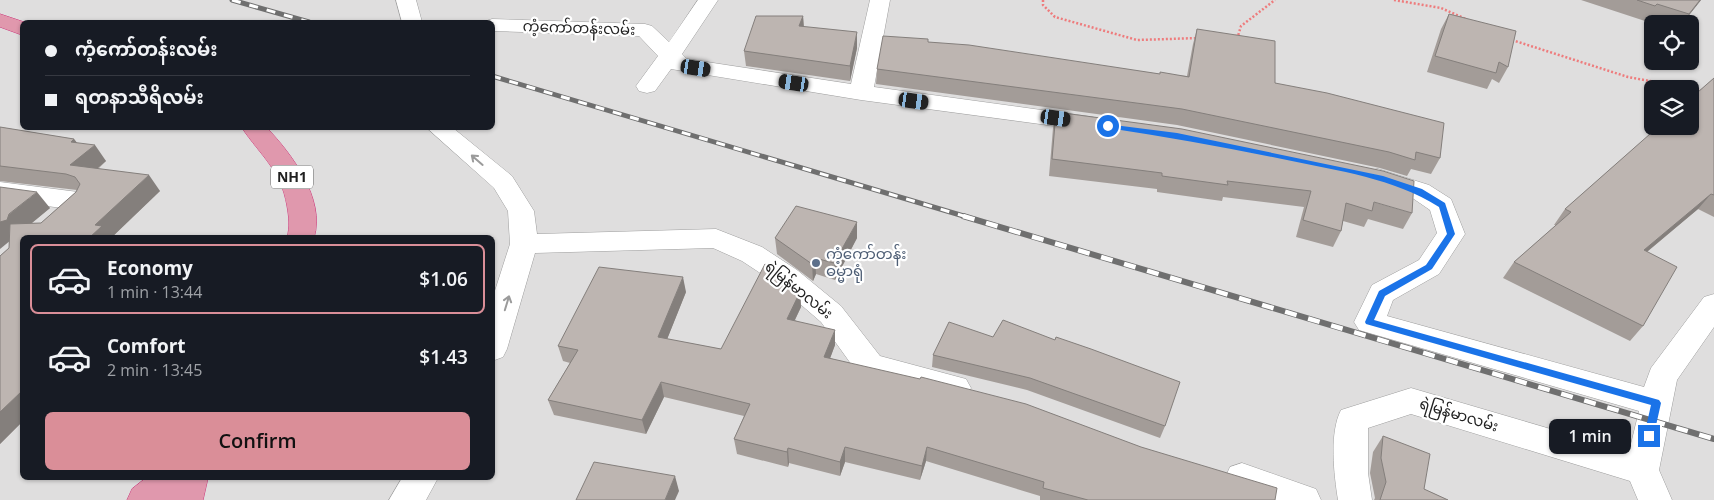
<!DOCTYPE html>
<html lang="en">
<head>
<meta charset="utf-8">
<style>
	body { margin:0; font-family:"Open Sans","Noto Sans Myanmar",sans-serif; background:#20242c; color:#f1f3f6; height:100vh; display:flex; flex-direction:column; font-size:19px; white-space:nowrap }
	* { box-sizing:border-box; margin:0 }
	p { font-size:16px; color:#9ea1a6 }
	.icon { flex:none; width:28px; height:28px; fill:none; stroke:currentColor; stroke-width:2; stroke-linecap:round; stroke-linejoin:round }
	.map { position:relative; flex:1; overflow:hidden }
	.details { position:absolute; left:20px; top:235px; width:475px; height:245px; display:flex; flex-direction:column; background:#171b24; border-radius:8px; box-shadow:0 1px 4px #0004 }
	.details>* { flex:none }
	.hud { position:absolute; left:20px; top:20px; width:475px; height:110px; border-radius:8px; box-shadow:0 1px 4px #0004; display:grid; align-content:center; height:110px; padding:0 25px; background:#171b24 }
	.fabs { position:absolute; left:1644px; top:15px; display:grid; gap:10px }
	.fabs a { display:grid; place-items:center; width:55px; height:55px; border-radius:8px; background:#171b24; box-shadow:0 1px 4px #0004; font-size:25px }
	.end { position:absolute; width:22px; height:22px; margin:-11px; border:6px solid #1a73e8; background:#fff; box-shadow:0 0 0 2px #fff }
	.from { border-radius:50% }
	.bubble { position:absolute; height:35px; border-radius:8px; background:#171b24; box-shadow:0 1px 4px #0004; font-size:16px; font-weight:600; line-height:35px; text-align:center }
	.car { position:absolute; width:15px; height:30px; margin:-15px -8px; border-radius:6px; box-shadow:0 0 4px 1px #0007; background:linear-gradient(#222 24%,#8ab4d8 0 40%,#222 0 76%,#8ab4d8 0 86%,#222 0) }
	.hud b { display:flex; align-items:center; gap:18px; height:48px; font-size:19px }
	.hud b+b { border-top:1px solid #363941 }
	.hud i { width:12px; height:12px; background:#f1f3f6 }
	ul { padding:9px 0 0; list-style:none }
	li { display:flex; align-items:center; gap:15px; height:70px; margin:0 10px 8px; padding:0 15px; border:2px solid transparent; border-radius:8px }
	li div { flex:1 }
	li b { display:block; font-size:19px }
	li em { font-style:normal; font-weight:600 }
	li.on { border-color:#da8e98 }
	li>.icon { width:45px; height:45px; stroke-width:1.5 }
	.primary-button { display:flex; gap:10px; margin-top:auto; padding:10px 25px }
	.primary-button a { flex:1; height:58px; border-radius:8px; background:#da8e98; color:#111; font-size:20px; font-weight:600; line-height:58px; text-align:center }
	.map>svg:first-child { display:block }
	.residential { fill:#dfdede; fill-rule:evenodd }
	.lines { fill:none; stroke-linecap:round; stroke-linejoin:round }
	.minor-casing { stroke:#9e9e9e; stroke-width:1 }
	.highway-casing { stroke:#cb387b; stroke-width:1 }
	.path { stroke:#ee7c7d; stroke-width:2.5; stroke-dasharray:2 2; stroke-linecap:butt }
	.minor { fill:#fff; fill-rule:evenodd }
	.highway { fill:#e098ad; fill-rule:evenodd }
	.rail-far1-casing { stroke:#6f6f6f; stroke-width:5 }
	.rail-casing { stroke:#6f6f6f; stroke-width:6 }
	.rail-far1 { stroke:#fff; stroke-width:3; stroke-dasharray:9; stroke-linecap:butt }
	.rail { stroke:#fff; stroke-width:4.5; stroke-dasharray:12; stroke-linecap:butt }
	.wall { fill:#a39c98 }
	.shaded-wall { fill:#847f7c }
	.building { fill:#bdb5b1; stroke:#847f7c }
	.oneway { stroke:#9b9b9b }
	.route { fill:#1a73e8 }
	.service-dot { fill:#5c6f8a; stroke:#fff; stroke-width:2 }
	.labels { text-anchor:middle; stroke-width:4.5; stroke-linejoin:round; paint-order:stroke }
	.shield { fill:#fff; stroke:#646464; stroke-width:1 }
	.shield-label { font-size:14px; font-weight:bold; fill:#212121 }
	.street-label { font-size:15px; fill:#212121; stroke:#fff }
	.service-label { font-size:15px; fill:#4e5e75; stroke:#fff; text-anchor:start }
</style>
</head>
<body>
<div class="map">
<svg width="1714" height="500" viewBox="0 0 1714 500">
	<rect width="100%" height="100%" fill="#f0ede8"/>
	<!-- residential -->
	<path class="residential" d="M0 0H1714V500H0ZM22 22H492V128H22ZM1652 24H1690V61H1652ZM1652 89H1690V126H1652ZM22 238H492V478H22Z"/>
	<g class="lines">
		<!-- minor casing -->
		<g class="minor-casing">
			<g id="minor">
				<path d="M396 0H416L422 22H402Z"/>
				<path d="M698 0H718L682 54 687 59 851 84 870 0H890L874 87 1092 117 1100 119 1104 124 1100 129 1092 131 861 100 671 69 655 91 647 93 639 91 636 86 658 56 639 36 492 31V22H483L492 19 645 24 652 26 669 42Z"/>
				<path d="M427 128H453L512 176 534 211 537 234 716 229 762 247 797 270 841 306 880 356 966 379 971 388 966 397 955 401 859 375 821 322 777 284 742 261 713 248 535 253 507 349 503 357 492 361V300L510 244 508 211 494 188Z"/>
				<path d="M1378 169 1429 185 1451 199 1465 234 1439 274 1393 300 1387 316 1644 387 1651 368 1704 297 1714 294V327L1677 380 1659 470 1672 500H1638L1630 481 1411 414 1368 428V473L1372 500H1338C1334 475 1329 433 1341 410L1411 388 1629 452 1639 411 1359 330 1354 322 1372 285 1419 260 1437 233 1430 210 1411 197 1369 183 1365 177 1369 171Z"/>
				<path d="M0 182 78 192 87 195 91 201 87 207 78 210 0 200Z"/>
				<path d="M1242 463 1316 489 1321 500H1261L1230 489 1225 478 1230 467Z"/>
				<path d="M402 478H438L426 500H389Z"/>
			</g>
		</g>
		<!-- highway casing -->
		<g class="highway-casing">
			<g id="highway">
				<path d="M0 14 24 22H22V35L0 27Z"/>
				<path d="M242 128H267C291 153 326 199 314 238H287C290 227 289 217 287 206 281 170 261 156 242 128Z"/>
				<path d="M146 478H208L203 500H127L132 489Z"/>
			</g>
		</g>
		<!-- path -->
		<g class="path">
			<path d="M1043 0V5L1055 17 1137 40 1199 38"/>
			<path d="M1394 0 1441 8 1466 19"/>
			<path d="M1235 36H1238L1241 26 1275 0"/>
			<path d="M1512 40 1628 77 1704 91"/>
		</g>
		<!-- minor -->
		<use href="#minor" class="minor"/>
		<!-- highway -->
		<use href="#highway" class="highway"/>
		<!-- rail-far1 casing -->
		<g class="rail-far1-casing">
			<g id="rail-far1">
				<path d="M232 0 309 22"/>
				<path d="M492 76 967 217"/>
			</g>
		</g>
		<!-- rail casing -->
		<g class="rail-casing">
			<path id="rail" d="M963 216 1714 439"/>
		</g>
		<!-- rail-far1 -->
		<use href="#rail-far1" class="rail-far1"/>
		<!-- rail -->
		<use href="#rail" class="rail"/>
	</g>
	<!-- wall -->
	<g class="wall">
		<path d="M1581 0H1701L1682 24H1662L1647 19 1645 21Z"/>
		<path d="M1449 14 1508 67 1499 83 1492 79 1487 89 1427 72 1441 29Z"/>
		<path d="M803 16 804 27 857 48 850 81 746 66 744 51Z"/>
		<path d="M1197 29 1275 83 1440 158 1431 174 1411 169 1407 176 1380 168 1177 125 876 84 877 69 928 42 1160 74 1187 76 1193 44Z"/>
		<path d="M1714 78V217L1698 209 1647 252 1643 326 1630 341 1503 278 1514 262 1556 225H1554L1565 209Z"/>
		<path d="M1056 112 1412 213 1403 229 1368 219 1364 227 1343 221 1341 231 1333 247 1296 237 1304 207 1223 197 1222 201 1157 192V189L1049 176 1053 128Z"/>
		<path d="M0 127 74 139 77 143 106 161 98 169 160 191 111 238H22V422L0 444V256L9 248V241L0 187 50 208 32 223H41L76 192 77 190 0 181Z"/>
		<path d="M775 238H857L835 280 816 274 813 281 777 254Z"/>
		<path d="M686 292 667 339 721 349 800 292 801 307 795 320 835 345 830 358 1275 500H1040V496L926 461 920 480 845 462 840 476 789 463 788 467 737 454 734 439 744 416 664 397 646 434 554 415 548 400 570 363 563 361 558 346Z"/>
		<path d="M993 337 1165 426 1160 438 1027 390 932 367 933 355Z"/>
		<path d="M1383 436 1424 489 1448 500H1374L1375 498 1370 473 1373 452Z"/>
	</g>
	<!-- shaded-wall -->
	<g class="shaded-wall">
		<path d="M1700 0H1701L1682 24 1689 14Z"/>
		<path d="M803 16 804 32 799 26Z"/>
		<path d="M857 32V48L850 81V66Z"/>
		<path d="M74 139 85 153 95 145 106 161 82 181 70 165 71 142Z"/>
		<path d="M149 175 160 191 111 238H89L95 225Z"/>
		<path d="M37 192 50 208 11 240 0 249V222Z"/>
		<path d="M1711 194 1698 209 1631 265 1644 250Z"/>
		<path d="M857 222V238L835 280 834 263Z"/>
		<path d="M815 258 816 274 813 281 812 264Z"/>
		<path d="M683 277 686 292 662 352 658 337Z"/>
		<path d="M800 292 801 307 788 334 787 319Z"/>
		<path d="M835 330V345L825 372 824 357Z"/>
		<path d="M661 382 664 397 646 434 642 420Z"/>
		<path d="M22 391V422L0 444V412Z"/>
		<path d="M845 447V462L840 476V462Z"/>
		<path d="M927 447 926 461 920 480 922 466Z"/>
		<path d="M788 448 789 463 788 467 787 452Z"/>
		<path d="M675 476 679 491 675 500H665Z"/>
	</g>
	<!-- building -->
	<g class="building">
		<path d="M1637 0H1700L1689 14 1657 4 1655 6Z"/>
		<path d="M1449 14 1516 31 1508 67 1499 62 1496 73 1435 56Z"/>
		<path d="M756 16H803L799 26 857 32 850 66 744 51Z"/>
		<path d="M1197 29 1275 41V83L1327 93 1444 123 1440 158 1416 152 1415 160 1389 152 1182 109 877 69 883 36 928 39V42L969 45 1160 74V72L1189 77Z"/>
		<path d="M1714 78V195L1711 194 1644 250 1677 267 1643 326 1514 262 1571 212 1565 209 1659 126H1690V99Z"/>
		<path d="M1056 112 1182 129 1383 171 1414 181 1412 213 1374 202 1372 211 1346 203 1341 231 1303 220 1311 191 1227 181 1228 185 1162 176V173L1052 159Z"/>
		<path d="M0 127 74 139 71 142 95 145 70 165 149 175 95 225 102 226 89 238H22V391L0 412V256L9 248 10 224 41 223 76 192 80 184 75 177 66 174 0 166Z"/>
		<path d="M0 187 37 192 9 214 7 220 0 222Z"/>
		<path d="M796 206 857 222 834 263 815 258 812 264 775 238Z"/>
		<path d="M765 264 800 292 787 319 835 330 824 357 920 379 921 377 1026 404 1141 447 1277 488 1275 500H1088L1043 488 1044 482 927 447 922 466 845 447 840 462 788 448 787 452 734 439 750 404 661 382 642 420 548 400 578 350 558 346 599 267 683 277 658 337 721 349Z"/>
		<path d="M1003 320 1055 340 1056 337 1091 349 1180 382 1165 426 1030 378 933 355 949 322 993 337Z"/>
		<path d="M1383 436 1430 454 1424 489 1448 500H1380L1386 482 1381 458Z"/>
		<path d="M594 462 675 476 665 500H576Z"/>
	</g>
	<!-- one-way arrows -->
	<defs><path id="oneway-shaft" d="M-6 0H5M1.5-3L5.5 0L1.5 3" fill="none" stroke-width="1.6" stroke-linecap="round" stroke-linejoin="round" transform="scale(1.25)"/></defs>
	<g class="oneway">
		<use href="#oneway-shaft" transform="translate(477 160) rotate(-139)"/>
		<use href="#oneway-shaft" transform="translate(507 303) rotate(-73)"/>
	</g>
	<!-- route -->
	<path class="route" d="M1106 124 1177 133 1383 176 1422 189 1445 203 1455 234 1432 269 1385 296 1374 320 1659 400 1661 403 1653 439 1649 440 1644 436 1651 405 1366 324 1365 322 1379 291 1426 265 1447 234 1439 207C1393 178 1339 171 1287 160 1228 148 1168 137 1108 128Z"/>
	<!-- markers -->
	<circle class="service-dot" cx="816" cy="263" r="5"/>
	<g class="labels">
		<!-- shield labels -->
		<rect class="shield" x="271" y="165.5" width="42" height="23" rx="4"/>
		<g class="shield-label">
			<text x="292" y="182">NH1</text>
		</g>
		<!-- street labels -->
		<g class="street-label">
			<text transform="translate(579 28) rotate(2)" y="5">ကံ့ကော်တန်းလမ်း</text>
			<text transform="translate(799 290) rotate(39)" y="5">ရဲမြန်မာလမ်း</text>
			<text transform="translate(1459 415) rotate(17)" y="5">ရဲမြန်မာလမ်း</text>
		</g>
		<!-- service labels -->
		<g class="service-label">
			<text x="826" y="259">ကံ့ကော်တန်း<tspan x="826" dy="17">ဓမ္မာရုံ</tspan></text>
		</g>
	</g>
</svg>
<div class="fabs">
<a><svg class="icon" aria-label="locate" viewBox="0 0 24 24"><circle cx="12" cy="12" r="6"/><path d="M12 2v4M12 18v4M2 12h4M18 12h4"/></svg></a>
<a><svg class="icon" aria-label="layers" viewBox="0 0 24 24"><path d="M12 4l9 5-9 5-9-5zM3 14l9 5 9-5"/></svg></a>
</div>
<i class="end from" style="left:1108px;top:126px"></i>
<i class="end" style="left:1649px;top:436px"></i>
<div class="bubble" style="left:1549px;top:419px;width:82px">1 min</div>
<i class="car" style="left:696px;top:68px;rotate:99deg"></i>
<i class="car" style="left:794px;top:83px;rotate:279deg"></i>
<i class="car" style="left:914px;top:101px;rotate:98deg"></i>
<i class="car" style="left:1056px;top:118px;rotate:98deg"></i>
<div class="hud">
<b><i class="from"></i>ကံ့ကော်တန်းလမ်း</b>
<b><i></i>ရတနာသီရိလမ်း</b>
</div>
<section class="details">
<ul>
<li class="on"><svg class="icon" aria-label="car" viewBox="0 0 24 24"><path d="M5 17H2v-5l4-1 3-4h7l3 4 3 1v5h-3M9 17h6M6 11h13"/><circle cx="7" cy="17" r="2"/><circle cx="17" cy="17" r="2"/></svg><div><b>Economy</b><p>1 min · 13:44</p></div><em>$1.06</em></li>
<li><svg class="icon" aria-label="car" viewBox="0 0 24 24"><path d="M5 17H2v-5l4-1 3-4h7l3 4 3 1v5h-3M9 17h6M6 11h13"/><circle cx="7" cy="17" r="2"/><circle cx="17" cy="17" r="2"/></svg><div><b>Comfort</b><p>2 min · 13:45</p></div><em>$1.43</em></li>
</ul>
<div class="primary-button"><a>Confirm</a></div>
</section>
</div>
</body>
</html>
